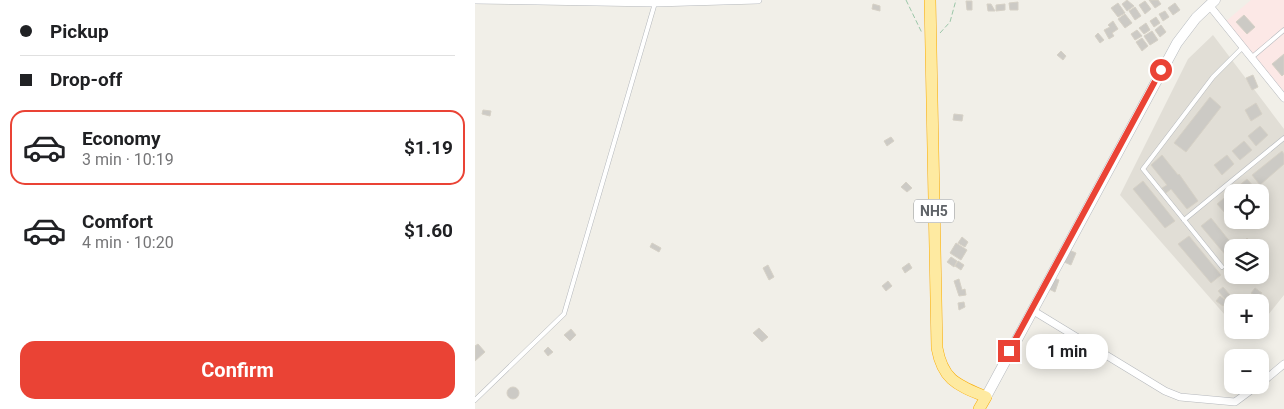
<!DOCTYPE html>
<html lang="en">
<head>
<meta charset="utf-8">
<style>
	body { margin:0; font-family:Roboto,sans-serif; background:#f6f6f6; color:#202124; height:100vh; display:flex; flex-direction:column; font-size:19px; white-space:nowrap }
	* { box-sizing:border-box; margin:0 }
	p { font-size:16px; color:#757577 }
	.icon { flex:none; width:28px; height:28px; fill:none; stroke:currentColor; stroke-width:2; stroke-linecap:round; stroke-linejoin:round }
	.map { position:relative; flex:1; overflow:hidden }
	.sheet { display:flex; flex-direction:column; background:#fff; width:475px }
	.sheet>* { flex:none }
	.top-card { display:grid; align-content:center; height:110px; padding:0 20px; background:#fff }
	.buttons { position:absolute; left:749px; top:184px; display:grid; gap:10px }
	.buttons a { display:grid; place-items:center; width:45px; height:45px; border-radius:10px; background:#fff; box-shadow:0 2px 12px #0003; font-size:25px }
	.end { position:absolute; width:22px; height:22px; margin:-11px; border:6px solid #ea4335; background:#fff; box-shadow:0 0 0 2px #fff }
	.from { border-radius:50% }
	.bubble { position:absolute; height:35px; border-radius:15px; background:#fff; box-shadow:0 2px 12px #0003; font-size:16px; font-weight:700; line-height:35px; text-align:center }
	.top-card b { display:flex; align-items:center; gap:18px; height:48px; font-size:19px }
	.top-card b+b { border-top:1px solid #e0e0e0 }
	.top-card i { width:12px; height:12px; background:#202124 }
	ul { padding:0; list-style:none }
	li { display:flex; align-items:center; gap:15px; height:75px; margin:0 10px 8px; padding:0 10px; border:2px solid transparent; border-radius:15px }
	li div { flex:1 }
	li b { display:block; font-size:19px }
	li em { font-style:normal; font-weight:700 }
	li.current { border-color:#ea4335 }
	li>.icon { width:45px; height:45px; stroke-width:1.5 }
	.primary-button { display:flex; gap:10px; margin-top:auto; padding:10px 20px }
	.primary-button a { flex:1; height:58px; border-radius:15px; background:#ea4335; color:#fff; font-size:20px; font-weight:700; line-height:58px; text-align:center }
	main { display:flex; flex:1; min-height:0 }
	.map>svg:first-child { display:block }
	.education { fill:#e1ded6; fill-rule:evenodd }
	.medical { fill:#fce8e6 }
	.building { fill:#cccac5; stroke:#d6d1c6 }
	.lines { fill:none; stroke-linecap:round; stroke-linejoin:round }
	.service-casing { stroke:#b5b8bc; stroke-width:5 }
	.minor-casing { stroke:#b5b8bc; stroke-width:8 }
	.secondary-casing { stroke:#b6babf; stroke-width:11 }
	.trunk-casing { stroke:#f9ab00; stroke-width:12 }
	.path { stroke:#9cc7a9; stroke-width:1; stroke-dasharray:5 2.5; stroke-linecap:butt }
	.service { stroke:#fff; stroke-width:4 }
	.minor { stroke:#fff; stroke-width:7 }
	.secondary { stroke:#fff; stroke-width:10 }
	.trunk { stroke:#feeaa1; stroke-width:11 }
	.route { stroke:#ea4335; stroke-width:6 }
	.labels { text-anchor:middle; stroke-width:5; stroke-linejoin:round; paint-order:stroke }
	.shield { fill:#fff; stroke:#8f9295; stroke-width:1 }
	.shield-label { font-size:14px; font-weight:bold; fill:#5f6368 }
</style>
</head>
<body>
<main>
<section class="sheet">
<div class="top-card">
<b><i class="from"></i>Pickup</b>
<b><i></i>Drop-off</b>
</div>
<ul>
<li class="current"><svg class="icon" aria-label="car" viewBox="0 0 24 24"><path d="M5 17H2v-5l4-1 3-4h7l3 4 3 1v5h-3M9 17h6M6 11h13"/><circle cx="7" cy="17" r="2"/><circle cx="17" cy="17" r="2"/></svg><div><b>Economy</b><p>3 min · 10:19</p></div><em>$1.19</em></li>
<li><svg class="icon" aria-label="car" viewBox="0 0 24 24"><path d="M5 17H2v-5l4-1 3-4h7l3 4 3 1v5h-3M9 17h6M6 11h13"/><circle cx="7" cy="17" r="2"/><circle cx="17" cy="17" r="2"/></svg><div><b>Comfort</b><p>4 min · 10:20</p></div><em>$1.60</em></li>
</ul>
<div class="primary-button"><a>Confirm</a></div>
</section>
<div class="map">
<svg width="809" height="409" viewBox="0 0 809 409">
	<rect width="100%" height="100%" fill="#f1efe8"/>
	<!-- education -->
	<path class="education" d="M738 35 809 129V295L785 325V302H758L757 323 645 195 713 59ZM758 192H785V220H758ZM758 248H785V275H758Z"/>
	<!-- medical -->
	<path class="medical" d="M776 0H809V93L750 22Z"/>
	<!-- building -->
	<g class="building">
		<path d="M652 0 659 6 652 11 647 4Z"/>
		<path d="M674 0H683L686 4 680 8Z"/>
		<path d="M491 1H497V10H492Z"/>
		<path d="M670 1 676 9 670 14 664 5Z"/>
		<path d="M543 2V10H535L534 3Z"/>
		<path d="M643 3 650 13 643 17 636 8Z"/>
		<path d="M700 3 705 10 698 15 693 8Z"/>
		<path d="M398 4 405 6V11L397 9Z"/>
		<path d="M512 4H516L520 11H513Z"/>
		<path d="M530 4V10L521 11V5Z"/>
		<path d="M660 7 666 16 660 20 654 11Z"/>
		<path d="M690 11 694 17 688 21 684 14Z"/>
		<path d="M650 14 657 23 650 28 643 19Z"/>
		<path d="M769 15 780 27 772 34 761 22Z"/>
		<path d="M681 17 685 23 679 27 675 21Z"/>
		<path d="M638 21 643 29 637 33 639 36 634 39 629 30 635 27 633 25Z"/>
		<path d="M671 23 675 30 669 34 664 28Z"/>
		<path d="M686 25 691 32 685 37 680 30Z"/>
		<path d="M662 30 667 36 660 40 656 34Z"/>
		<path d="M677 31 683 40 675 45 669 36Z"/>
		<path d="M623 33 629 40 625 43 620 36Z"/>
		<path d="M667 38 673 46 667 51 661 42Z"/>
		<path d="M586 51 591 56 588 60 582 55Z"/>
		<path d="M809 54V74L807 76 797 64Z"/>
		<path d="M778 75 783 87 777 90 771 78Z"/>
		<path d="M735 97 746 107 711 152 699 143Z"/>
		<path d="M781 103 787 114 776 121 770 110Z"/>
		<path d="M8 110 16 111 15 116 7 114Z"/>
		<path d="M479 114 488 115 487 121 478 120Z"/>
		<path d="M785 126 793 135 781 146 773 136Z"/>
		<path d="M416 137 419 141 412 146 409 141Z"/>
		<path d="M769 141 777 150 765 160 757 151Z"/>
		<path d="M807 151 809 154V164L785 185 777 175Z"/>
		<path d="M687 155 703 175 704 174 723 201 712 209 696 189 691 193 687 188 692 185 676 165Z"/>
		<path d="M752 155 759 164 747 175 739 165Z"/>
		<path d="M772 179 780 188 775 192H758V207L750 213 742 204Z"/>
		<path d="M668 181 700 221 690 228 658 189Z"/>
		<path d="M431 182 437 188 432 192 426 187Z"/>
		<path d="M736 218 760 248H758V264L726 226Z"/>
		<path d="M714 236 746 275 736 283 703 244Z"/>
		<path d="M487 237 493 242 490 247 483 243Z"/>
		<path d="M772 238 777 243 771 248 767 243Z"/>
		<path d="M177 243 186 248 184 252 175 247Z"/>
		<path d="M481 243 492 250 486 260 475 253Z"/>
		<path d="M594 250 601 253 596 265 589 262Z"/>
		<path d="M476 257 482 261 479 267 472 262Z"/>
		<path d="M483 261 489 265 486 270 480 266Z"/>
		<path d="M434 263 437 268 430 273 427 268Z"/>
		<path d="M293 265 299 277 294 280 288 268Z"/>
		<path d="M579 278 584 280 580 292 574 289Z"/>
		<path d="M484 279 487 290 490 289 491 295 484 296 479 281Z"/>
		<path d="M413 281 417 286 411 291 407 286Z"/>
		<path d="M748 287 755 295 750 299 743 291Z"/>
		<path d="M780 288 787 293 783 298 776 293Z"/>
		<path d="M745 296 752 301 748 306 741 301Z"/>
		<path d="M489 302 490 307 484 310 483 303Z"/>
		<path d="M284 328 293 337 287 342 278 333Z"/>
		<path d="M96 329 101 335 95 341 89 335Z"/>
		<path d="M3 344 10 352 0 361V346Z"/>
		<path d="M73 347 78 352 73 356 69 351Z"/>
		<circle cx="38" cy="393" r="6"/>
	</g>
	<g class="lines">
		<!-- service casing -->
		<g class="service-casing">
			<g id="service">
				<path d="M776 58 809 30"/>
				<path d="M709 220 809 138"/>
				<path d="M747 267 668 169 738 77 768 47"/>
				<path d="M0 400 89 314 180 3"/>
			</g>
		</g>
		<!-- minor casing -->
		<g class="minor-casing">
			<g id="minor">
				<path d="M0 0 180 3 283 0"/>
				<path d="M734 5 809 98"/>
				<path d="M557 310 690 391 705 397 760 402 783 385"/>
				<path d="M785 384 809 364"/>
			</g>
		</g>
		<!-- secondary casing -->
		<g class="secondary-casing">
			<path id="secondary" d="M511 397 702 43 721 18 740 0"/>
		</g>
		<!-- trunk casing -->
		<g class="trunk-casing">
			<path id="trunk" d="M455 0 462 348C468 381 483 385 511 397L504 409"/>
		</g>
		<!-- path -->
		<g class="path">
			<path d="M431 0 447 33"/>
			<path d="M465 33 475 22 481 0"/>
		</g>
		<!-- service -->
		<use href="#service" class="service"/>
		<!-- minor -->
		<use href="#minor" class="minor"/>
		<!-- secondary -->
		<use href="#secondary" class="secondary"/>
		<!-- trunk -->
		<use href="#trunk" class="trunk"/>
	</g>
	<g class="lines">
		<!-- route -->
		<path class="route" d="M534 351 686 70"/>
	</g>
	<g class="labels">
		<!-- shield labels -->
		<rect class="shield" x="439" y="199.5" width="40" height="23" rx="4"/>
		<g class="shield-label">
			<text x="459" y="216">NH5</text>
		</g>
	</g>
</svg>
<div class="buttons">
<a><svg class="icon" aria-label="locate" viewBox="0 0 24 24"><circle cx="12" cy="12" r="6"/><path d="M12 2v4M12 18v4M2 12h4M18 12h4"/></svg></a>
<a><svg class="icon" aria-label="layers" viewBox="0 0 24 24"><path d="M12 4l9 5-9 5-9-5zM3 14l9 5 9-5"/></svg></a>
<a>+</a>
<a>−</a>
</div>
<i class="end from" style="left:686px;top:70px"></i>
<i class="end" style="left:534px;top:351px"></i>
<div class="bubble" style="left:551px;top:334px;width:82px">1 min</div>
</div>
</main>
</body>
</html>
